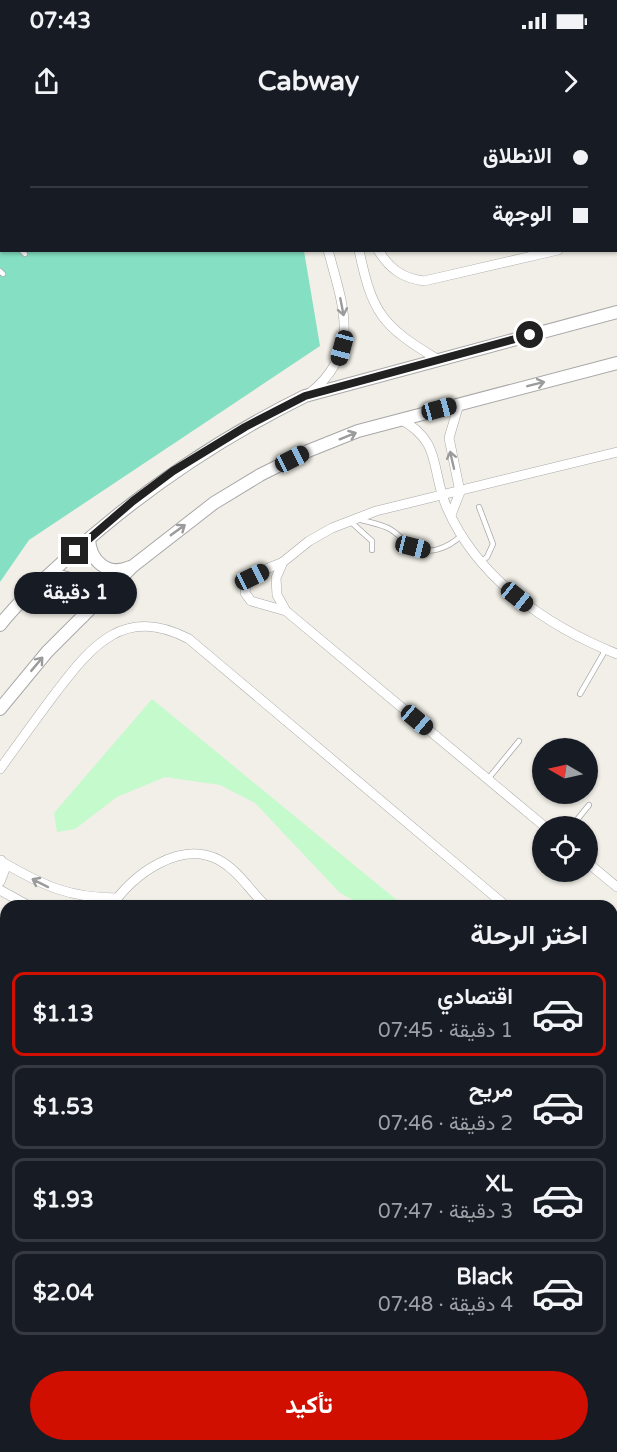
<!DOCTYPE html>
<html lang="ar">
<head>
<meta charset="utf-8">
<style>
	body { margin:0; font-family:"Varela Round",Vazirmatn,sans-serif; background:#242831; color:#f1f3f6; direction:rtl; height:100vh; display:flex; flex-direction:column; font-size:22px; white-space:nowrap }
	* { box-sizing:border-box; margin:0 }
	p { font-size:20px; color:#9ea1a6 }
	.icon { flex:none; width:33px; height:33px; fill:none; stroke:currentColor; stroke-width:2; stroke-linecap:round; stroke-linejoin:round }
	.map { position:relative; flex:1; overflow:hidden; direction:ltr }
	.details { position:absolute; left:0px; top:780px; width:618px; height:552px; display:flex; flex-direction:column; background:#171b24; border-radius:18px 18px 0 0; box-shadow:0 2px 4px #0004; direction:rtl }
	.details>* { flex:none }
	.hud { position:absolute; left:0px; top:0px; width:618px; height:132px; box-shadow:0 2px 4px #0004; direction:rtl; display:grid; align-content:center; height:132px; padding:0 30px; background:#171b24 }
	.needle { width:39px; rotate:279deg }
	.fabs { position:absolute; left:532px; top:618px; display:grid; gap:12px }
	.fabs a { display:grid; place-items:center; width:66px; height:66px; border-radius:50%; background:#171b24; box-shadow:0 2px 4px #0004; font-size:30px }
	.end { position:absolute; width:27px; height:27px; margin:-14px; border:8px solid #212121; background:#fff; box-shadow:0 0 0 3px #fff }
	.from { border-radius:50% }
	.bubble { position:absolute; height:42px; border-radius:21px; background:#171b24; box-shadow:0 2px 4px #0004; font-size:20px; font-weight:700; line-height:42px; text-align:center; direction:rtl }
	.car { position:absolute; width:18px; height:36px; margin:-18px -9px; border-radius:8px; box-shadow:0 0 4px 2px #0007; background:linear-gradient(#222 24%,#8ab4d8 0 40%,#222 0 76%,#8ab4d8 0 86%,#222 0) }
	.hud b { display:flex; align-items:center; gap:21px; height:57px; font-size:22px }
	.hud b+b { border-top:2px solid #363941 }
	.hud i { width:15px; height:15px; background:#f1f3f6 }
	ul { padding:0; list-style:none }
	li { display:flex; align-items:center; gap:18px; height:84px; margin:0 12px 9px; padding:0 18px; border:3px solid #363941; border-radius:12px }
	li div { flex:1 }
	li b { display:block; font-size:22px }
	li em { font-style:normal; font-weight:700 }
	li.selected { border-color:#d10f00 }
	li>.icon { width:54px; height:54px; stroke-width:1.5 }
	h2 { padding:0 30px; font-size:27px; line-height:72px }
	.button { display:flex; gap:12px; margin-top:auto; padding:12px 30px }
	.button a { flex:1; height:69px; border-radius:36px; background:#d10f00; color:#fff; font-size:24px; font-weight:700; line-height:69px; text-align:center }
	.status { display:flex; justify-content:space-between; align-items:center; height:42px; padding:0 30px; background:#171b24; direction:ltr }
	.status svg { height:16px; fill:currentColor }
	header { display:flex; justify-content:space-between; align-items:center; height:78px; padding:0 30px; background:#171b24; font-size:27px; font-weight:700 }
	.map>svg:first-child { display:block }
	.park { fill:#c5facd }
	.pitch { fill:#85e0c3 }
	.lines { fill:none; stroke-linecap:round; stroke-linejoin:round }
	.service-casing { stroke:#a8a8a8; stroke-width:6 }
	.minor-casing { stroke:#a8a8a8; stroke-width:10 }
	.tertiary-casing { stroke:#a8a8a8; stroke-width:14 }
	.secondary-casing { stroke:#667b04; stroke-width:15 }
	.service { stroke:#fff; stroke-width:4.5 }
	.minor { stroke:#fff; stroke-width:9 }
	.tertiary { stroke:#fff; stroke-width:12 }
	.secondary { stroke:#f3fabc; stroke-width:14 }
	.oneway { stroke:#9b9b9b }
	.route { stroke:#212121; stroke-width:8 }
</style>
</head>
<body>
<div class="status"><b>07:43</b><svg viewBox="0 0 49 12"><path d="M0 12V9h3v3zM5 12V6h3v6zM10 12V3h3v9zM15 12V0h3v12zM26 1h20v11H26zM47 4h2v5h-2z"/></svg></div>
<header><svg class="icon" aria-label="forward" viewBox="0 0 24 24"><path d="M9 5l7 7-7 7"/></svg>Cabway<svg class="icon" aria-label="share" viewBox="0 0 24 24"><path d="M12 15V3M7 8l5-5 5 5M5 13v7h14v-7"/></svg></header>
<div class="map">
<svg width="617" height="1332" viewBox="0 0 617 1332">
	<rect width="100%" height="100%" fill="#f1efe7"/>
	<!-- park -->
	<path class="park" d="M152 579 404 786H365L340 773 255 683 220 665 165 657 117 677 75 709 57 712 54 693Z"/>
	<!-- pitch -->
	<path class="pitch" d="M0 0H287L2 2V130L304 131 320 226 29 420 0 462Z"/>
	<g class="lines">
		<!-- service casing -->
		<g class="service-casing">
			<g id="service">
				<path d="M0 109 2 110"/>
				<path d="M21 130 25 134"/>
				<path d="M0 151 3 154"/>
				<path d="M479 387 493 424 487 437 481 442"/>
				<path d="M361 400C370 402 379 404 388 408 396 412 403 420 411 425 428 437 448 428 462 415"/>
				<path d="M351 402 372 421V430"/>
				<path d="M580 574 606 529"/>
				<path d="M488 659 519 621"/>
				<path d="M572 706 589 685"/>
			</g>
		</g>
		<!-- minor casing -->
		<g class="minor-casing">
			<g id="minor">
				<path d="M313 0V2"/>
				<path d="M365 0V2"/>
				<path d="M610 0V2"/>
				<path d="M339 2V0"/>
				<path d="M464 2V0"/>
				<path d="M616 40H617"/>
				<path d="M616 117H617"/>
				<path d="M359 130C372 193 382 206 437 239"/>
				<path d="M378 130C390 149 402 158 424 161L558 130"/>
				<path d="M310 273C362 231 343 186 328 130"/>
				<path d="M400 299C443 322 430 349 447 388 478 459 547 506 617 534"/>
				<path d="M451 395 460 372 449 318 459 284"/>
				<path d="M283 442C268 449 245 454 245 473L251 481 286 491"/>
				<path d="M0 649C18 624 36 599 54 575 92 525 124 485 189 519L506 786"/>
				<path d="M544 706 286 491 277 475 276 458 283 442 309 421 332 408 376 391 617 332"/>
				<path d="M4 743C44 766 70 778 117 778"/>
				<path d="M588 743 617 767"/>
				<path d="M0 762 5 749 1 740"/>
				<path d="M0 770 29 786"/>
				<path d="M112 786C132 754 181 720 219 740 239 751 250 771 266 786"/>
				<path d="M612 875 617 879"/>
				<path d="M0 1070 6 1072"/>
				<path d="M612 1097 617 1091"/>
				<path d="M0 1104 6 1106"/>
				<path d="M0 1128 6 1130"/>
				<path d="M0 1167 6 1169"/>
				<path d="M0 1260 6 1262"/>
				<path d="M180 1326 183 1332"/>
				<path d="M218 1326 239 1332"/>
				<path d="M472 1326 478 1332"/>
				<path d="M500 1326 507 1332"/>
				<path d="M195 1332 198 1326"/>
			</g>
		</g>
		<!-- tertiary casing -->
		<g class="tertiary-casing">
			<g id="tertiary">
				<path d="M89 419C90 441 108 457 130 447"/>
				<path d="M48 456C73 453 89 471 83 496"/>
				<path d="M0 505C19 481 42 461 65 440 138 373 216 320 305 276L617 192"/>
				<path d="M0 589 47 532 133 446 214 383 260 355 308 331 358 311 617 243"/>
			</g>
		</g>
		<!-- secondary casing -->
		<g class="secondary-casing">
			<g id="secondary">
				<path d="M612 1147 617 1138"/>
				<path d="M612 1188 617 1178"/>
				<path d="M549 1332V1326"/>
				<path d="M568 1332V1326"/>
			</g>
		</g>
		<!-- service -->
		<use href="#service" class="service"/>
		<!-- minor -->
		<use href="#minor" class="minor"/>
		<!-- tertiary -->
		<use href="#tertiary" class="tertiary"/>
		<!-- secondary -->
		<use href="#secondary" class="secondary"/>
	</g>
	<!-- one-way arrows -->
	<defs><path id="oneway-shaft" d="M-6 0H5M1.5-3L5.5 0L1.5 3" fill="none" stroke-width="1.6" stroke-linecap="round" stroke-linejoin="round" transform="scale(1.5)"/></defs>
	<g class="oneway">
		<use href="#oneway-shaft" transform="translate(342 187) rotate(79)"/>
		<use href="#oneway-shaft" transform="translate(536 264) rotate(-14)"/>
		<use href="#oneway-shaft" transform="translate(348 316) rotate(-22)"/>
		<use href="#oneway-shaft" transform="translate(452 340) rotate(-103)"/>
		<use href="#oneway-shaft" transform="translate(178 410) rotate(-36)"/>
		<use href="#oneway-shaft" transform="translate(37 544) rotate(-50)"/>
		<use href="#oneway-shaft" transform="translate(40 763) rotate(-153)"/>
	</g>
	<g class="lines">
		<!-- route -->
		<path class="route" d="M75 431 133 381 173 351 245 307 305 276 530 215"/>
	</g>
</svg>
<div class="fabs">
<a><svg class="needle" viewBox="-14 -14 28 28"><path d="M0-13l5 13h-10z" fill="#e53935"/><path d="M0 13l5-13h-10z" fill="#9ea1a6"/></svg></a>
<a><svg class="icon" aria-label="locate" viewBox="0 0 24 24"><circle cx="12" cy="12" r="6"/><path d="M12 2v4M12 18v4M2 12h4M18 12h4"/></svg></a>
</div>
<i class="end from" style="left:530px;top:215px"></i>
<i class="end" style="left:75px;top:431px"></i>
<div class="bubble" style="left:14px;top:452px;width:123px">1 دقيقة</div>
<i class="car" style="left:342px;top:228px;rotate:195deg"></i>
<i class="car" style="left:439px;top:289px;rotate:75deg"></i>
<i class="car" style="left:292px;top:339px;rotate:63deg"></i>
<i class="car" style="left:413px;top:427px;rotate:104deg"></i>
<i class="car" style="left:252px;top:457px;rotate:64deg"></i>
<i class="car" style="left:517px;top:477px;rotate:129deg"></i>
<i class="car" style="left:417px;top:600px;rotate:130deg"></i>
<div class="hud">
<b><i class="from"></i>الانطلاق</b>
<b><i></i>الوجهة</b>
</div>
<section class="details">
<h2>اختر الرحلة</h2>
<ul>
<li class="selected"><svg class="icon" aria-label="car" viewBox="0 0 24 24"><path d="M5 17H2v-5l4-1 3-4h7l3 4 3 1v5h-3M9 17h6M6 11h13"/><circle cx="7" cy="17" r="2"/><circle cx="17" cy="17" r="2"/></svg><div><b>اقتصادي</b><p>1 دقيقة · 07:45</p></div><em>$1.13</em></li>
<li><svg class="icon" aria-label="car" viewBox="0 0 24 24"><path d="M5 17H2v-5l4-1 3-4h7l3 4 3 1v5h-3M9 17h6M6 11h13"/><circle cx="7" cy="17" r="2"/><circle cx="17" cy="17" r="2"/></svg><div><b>مريح</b><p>2 دقيقة · 07:46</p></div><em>$1.53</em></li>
<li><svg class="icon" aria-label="car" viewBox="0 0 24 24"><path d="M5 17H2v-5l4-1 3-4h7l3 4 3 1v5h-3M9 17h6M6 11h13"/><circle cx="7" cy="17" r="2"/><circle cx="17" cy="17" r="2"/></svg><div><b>XL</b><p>3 دقيقة · 07:47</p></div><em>$1.93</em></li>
<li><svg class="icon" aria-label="car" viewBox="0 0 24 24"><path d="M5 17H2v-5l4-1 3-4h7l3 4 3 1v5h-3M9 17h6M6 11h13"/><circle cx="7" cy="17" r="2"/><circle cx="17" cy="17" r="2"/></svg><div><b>Black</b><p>4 دقيقة · 07:48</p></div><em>$2.04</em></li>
</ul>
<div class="button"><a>تأكيد</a></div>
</section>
</div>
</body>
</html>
